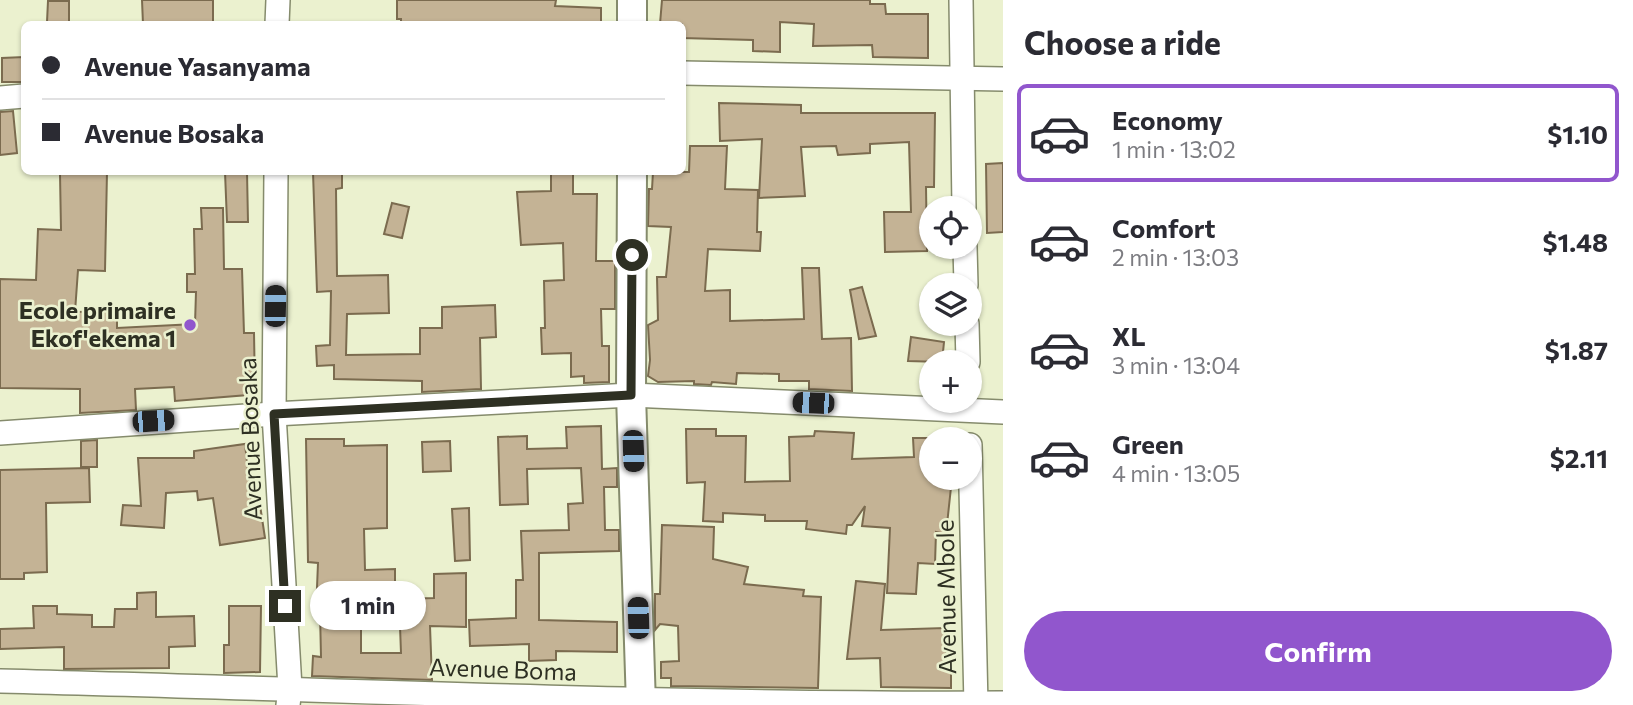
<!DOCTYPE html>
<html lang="en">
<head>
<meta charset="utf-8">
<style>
	body { margin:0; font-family:Commissioner,sans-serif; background:#f2f2f3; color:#2b2b33; height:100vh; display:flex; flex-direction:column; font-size:26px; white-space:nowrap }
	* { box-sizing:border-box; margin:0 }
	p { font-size:23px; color:#7c7c81 }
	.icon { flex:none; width:38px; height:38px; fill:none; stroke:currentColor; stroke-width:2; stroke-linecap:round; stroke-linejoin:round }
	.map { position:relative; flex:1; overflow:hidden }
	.drawer { display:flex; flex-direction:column; background:#fff; width:630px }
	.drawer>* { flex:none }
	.hud { position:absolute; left:21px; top:21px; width:665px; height:154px; border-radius:10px; box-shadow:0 2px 5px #0004; display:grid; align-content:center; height:154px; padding:0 21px; background:#fff }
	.buttons { position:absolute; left:919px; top:196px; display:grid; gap:14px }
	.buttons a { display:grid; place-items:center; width:63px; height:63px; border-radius:50%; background:#fff; box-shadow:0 2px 5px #0004; font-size:35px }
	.end { position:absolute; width:32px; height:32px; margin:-16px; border:9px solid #2e3023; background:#fff; box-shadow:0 0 0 4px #fff }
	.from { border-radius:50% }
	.bubble { position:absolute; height:49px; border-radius:24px; background:#fff; box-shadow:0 2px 5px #0004; font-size:23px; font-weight:700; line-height:49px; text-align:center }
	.car { position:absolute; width:21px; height:42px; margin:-21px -10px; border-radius:9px; box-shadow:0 0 5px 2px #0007; background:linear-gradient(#222 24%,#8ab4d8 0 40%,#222 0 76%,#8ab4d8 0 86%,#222 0) }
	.hud b { display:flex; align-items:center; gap:24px; height:66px; font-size:26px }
	.hud b+b { border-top:2px solid #e1e1e2 }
	.hud i { width:18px; height:18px; background:#2b2b33 }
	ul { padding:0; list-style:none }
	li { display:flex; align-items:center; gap:21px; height:98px; margin:0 14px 10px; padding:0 7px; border:4px solid transparent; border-radius:10px }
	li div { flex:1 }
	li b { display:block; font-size:26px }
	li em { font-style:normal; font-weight:700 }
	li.active { border-color:#9156cd }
	li>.icon { width:63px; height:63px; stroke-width:1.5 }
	h2 { padding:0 21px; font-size:32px; line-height:84px }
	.cta { display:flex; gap:14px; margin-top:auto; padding:14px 21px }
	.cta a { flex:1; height:80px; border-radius:42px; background:#9156cd; color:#fff; font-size:28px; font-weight:700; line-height:80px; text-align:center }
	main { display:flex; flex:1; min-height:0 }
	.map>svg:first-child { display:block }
	.building { fill:#c4b395; stroke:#7b6b4f; stroke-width:2 }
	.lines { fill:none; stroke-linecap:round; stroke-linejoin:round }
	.minor-casing { stroke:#858b6c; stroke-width:26 }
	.tertiary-casing { stroke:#858b6c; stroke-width:32 }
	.minor { stroke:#fff; stroke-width:23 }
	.tertiary { stroke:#fff; stroke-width:28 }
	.route { stroke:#2e3023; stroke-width:9 }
	.poi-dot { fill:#9156cd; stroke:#ebf1cf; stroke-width:2.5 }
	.labels { text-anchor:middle; stroke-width:5; stroke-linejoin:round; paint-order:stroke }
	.poi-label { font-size:24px; font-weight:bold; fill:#2e3023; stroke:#ebf1cf; text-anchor:end }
	.street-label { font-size:24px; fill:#2e3023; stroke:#ebf1cf }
</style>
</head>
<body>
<main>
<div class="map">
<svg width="1003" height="705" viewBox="0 0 1003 705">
	<rect width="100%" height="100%" fill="#ebf1cf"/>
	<!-- building -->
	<g class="building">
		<path d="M142 0H213V24H143Z"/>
		<path d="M397 0H556L555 6 601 8V24H401V19H397Z"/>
		<path d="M662 0H870V4H885L886 14H928V58L873 57 872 45 813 46 814 24 780 22V52L753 51V40L682 38V24H660Z"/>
		<path d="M48 1H69V23L47 22Z"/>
		<path d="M24 57V82H2V58Z"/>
		<path d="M719 103 801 105V113H935L934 187H926L927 251 885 252 884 212H911L909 142 870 144V153L838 155 836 146 801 147 805 196 759 198 762 139 720 141Z"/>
		<path d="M13 111 17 153 0 155V112Z"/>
		<path d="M690 146H727L725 189 758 190 757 232H761L760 251 708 249 705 291 730 290V321L804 319 802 268H819L822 339 851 338 852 391 809 389V381H779V374L737 373 736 384 712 382 711 385 694 384V381L658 382 648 376 650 360 648 325 658 320 657 277H666L671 227 648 226 649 189H652L653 172H689Z"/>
		<path d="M1003 163V232L987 233 986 164Z"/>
		<path d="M107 172 105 271 78 270 75 312 117 311V328L195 324 196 292H187V274H195L194 229H202L201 208H223L224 269H242L244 333H254L255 390H248V395L175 401 174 387 135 389 136 410 80 413V389L0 388V279L36 280 38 229 61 230 60 174Z"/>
		<path d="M225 172H247L248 222H227Z"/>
		<path d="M313 172H342V188L336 189 337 276 388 275 389 313 347 314 346 355 420 354V328H442V307L495 305 496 337 480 338 481 389 422 392V381L334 379V365L317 366 316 346 330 345 331 291 317 292Z"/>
		<path d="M551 172H573V194H597L596 261H615V309H601L602 346H609V382L584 383V376L571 377V353L542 354 541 328H545L544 281 564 280 563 243 521 245 517 192 551 191Z"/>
		<path d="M392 203 409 207 402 238 384 234Z"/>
		<path d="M862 287 876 336 859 339 850 290Z"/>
		<path d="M911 337 944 342 942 362 908 361Z"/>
		<path d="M601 426 602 469 617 468V487H604L605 530H619V551L539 553V620L617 622V652L556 651V660L529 661V644L470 646 469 620 516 618V580H523L521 531 569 530 568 504 583 503 581 468 527 469 528 504 500 505 498 437 527 436V449L567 448 566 427Z"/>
		<path d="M686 429H716V436H746L745 482 790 481 789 437 814 436 815 431 854 433 852 459 914 457 913 438H931V478H952L946 534 936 532 935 564 918 563 916 594 887 593 890 528 862 526 865 506 852 525H847L846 534 806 529 807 521H765V515L723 513V522L703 521 705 482 687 483Z"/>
		<path d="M306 439H344V446L387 445V528L364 529 365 570 395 569V591L347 592 346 627 361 626V653H401L399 599 434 598V574L466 573V627L430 626 432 680 312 676 313 656 321 657 320 612H316L318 563 308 562Z"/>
		<path d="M97 440V467H81V441Z"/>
		<path d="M450 441 451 471 423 472 422 442Z"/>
		<path d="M245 444 252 506 260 505 265 538 220 545 213 498 198 500 197 491 166 493 164 528 121 525 123 505 141 506 138 458H194V451Z"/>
		<path d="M89 468 90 502 46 503 47 572 24 573V579H0V470Z"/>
		<path d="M469 508 470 560 455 561 452 509Z"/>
		<path d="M662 525 714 527 713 559 748 567 744 584 804 590 803 596 821 597 818 688 671 686V678H661V662L679 661 678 626 660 624 655 630V594H660Z"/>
		<path d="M856 581 885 584 881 630 945 628 946 657H951V688L881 687 880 658 847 659Z"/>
		<path d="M156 592V617L194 616 195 646 169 647V668L64 669V647L0 649V629L34 628 33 606H57V614L92 615V627H114L115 609H137V593Z"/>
		<path d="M229 606H261L260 672 224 673V645H229Z"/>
	</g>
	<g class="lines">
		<!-- minor casing -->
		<g class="minor-casing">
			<g id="minor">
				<path d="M961 0 964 208"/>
				<path d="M277 24 278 0"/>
				<path d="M682 73 1003 79"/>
				<path d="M0 98 24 96"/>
				<path d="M276 172 274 414 290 688 288 705"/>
				<path d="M965 247 966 285"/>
				<path d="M967 324 968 362"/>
				<path d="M0 433 274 414 631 395 1003 412"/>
				<path d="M970 445 976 705"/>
				<path d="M0 681C334 689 668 705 1003 703"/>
			</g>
		</g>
		<!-- tertiary casing -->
		<g class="tertiary-casing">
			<g id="tertiary">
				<path d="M632 0V24"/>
				<path d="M632 172 631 395 641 705"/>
			</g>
		</g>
		<!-- minor -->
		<use href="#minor" class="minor"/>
		<!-- tertiary -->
		<use href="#tertiary" class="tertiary"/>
	</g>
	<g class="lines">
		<!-- route -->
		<path class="route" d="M285 606 274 414 631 395 632 255"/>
	</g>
	<!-- markers -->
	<circle class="poi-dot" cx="190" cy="325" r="7"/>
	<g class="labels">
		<!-- poi labels -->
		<g class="poi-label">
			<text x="176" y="319">Ecole primaire<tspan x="176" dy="28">Ekof'ekema 1</tspan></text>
		</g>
		<!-- street labels -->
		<g class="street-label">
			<text transform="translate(251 439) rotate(-92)" y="8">Avenue Bosaka</text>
			<text transform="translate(947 597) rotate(-91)" y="8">Avenue Mbole</text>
			<text transform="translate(503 670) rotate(2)" y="8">Avenue Boma</text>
		</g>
	</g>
</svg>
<div class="buttons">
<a><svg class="icon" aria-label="locate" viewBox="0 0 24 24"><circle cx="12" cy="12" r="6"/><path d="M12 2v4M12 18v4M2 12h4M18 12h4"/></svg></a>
<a><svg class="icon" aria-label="layers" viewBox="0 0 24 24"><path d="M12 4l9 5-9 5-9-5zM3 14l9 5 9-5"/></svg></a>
<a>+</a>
<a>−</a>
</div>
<i class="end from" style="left:632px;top:255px"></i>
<i class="end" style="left:285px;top:606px"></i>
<div class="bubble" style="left:310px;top:581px;width:116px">1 min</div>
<i class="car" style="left:275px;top:306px;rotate:1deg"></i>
<i class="car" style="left:813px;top:403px;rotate:272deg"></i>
<i class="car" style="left:153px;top:421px;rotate:86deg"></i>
<i class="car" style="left:633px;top:451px;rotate:178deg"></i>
<i class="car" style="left:638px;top:618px;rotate:358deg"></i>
<div class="hud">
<b><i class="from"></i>Avenue Yasanyama</b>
<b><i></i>Avenue Bosaka</b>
</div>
</div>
<section class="drawer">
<h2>Choose a ride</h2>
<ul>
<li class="active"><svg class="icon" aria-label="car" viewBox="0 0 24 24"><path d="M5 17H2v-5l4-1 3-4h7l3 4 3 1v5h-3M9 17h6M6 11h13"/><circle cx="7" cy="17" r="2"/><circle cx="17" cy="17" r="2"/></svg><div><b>Economy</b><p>1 min · 13:02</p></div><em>$1.10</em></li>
<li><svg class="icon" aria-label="car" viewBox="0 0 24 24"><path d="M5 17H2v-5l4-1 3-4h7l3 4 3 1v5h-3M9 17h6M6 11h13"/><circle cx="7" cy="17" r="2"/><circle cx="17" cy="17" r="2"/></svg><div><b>Comfort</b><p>2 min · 13:03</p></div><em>$1.48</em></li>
<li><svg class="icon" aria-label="car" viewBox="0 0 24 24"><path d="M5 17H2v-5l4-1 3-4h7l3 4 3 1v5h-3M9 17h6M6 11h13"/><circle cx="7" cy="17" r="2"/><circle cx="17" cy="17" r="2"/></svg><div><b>XL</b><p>3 min · 13:04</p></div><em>$1.87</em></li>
<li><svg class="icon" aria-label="car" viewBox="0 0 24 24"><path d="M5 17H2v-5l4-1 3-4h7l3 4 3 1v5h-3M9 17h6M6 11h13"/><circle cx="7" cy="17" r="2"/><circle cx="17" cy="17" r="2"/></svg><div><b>Green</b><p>4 min · 13:05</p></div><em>$2.11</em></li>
</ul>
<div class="cta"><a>Confirm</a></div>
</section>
</main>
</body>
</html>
